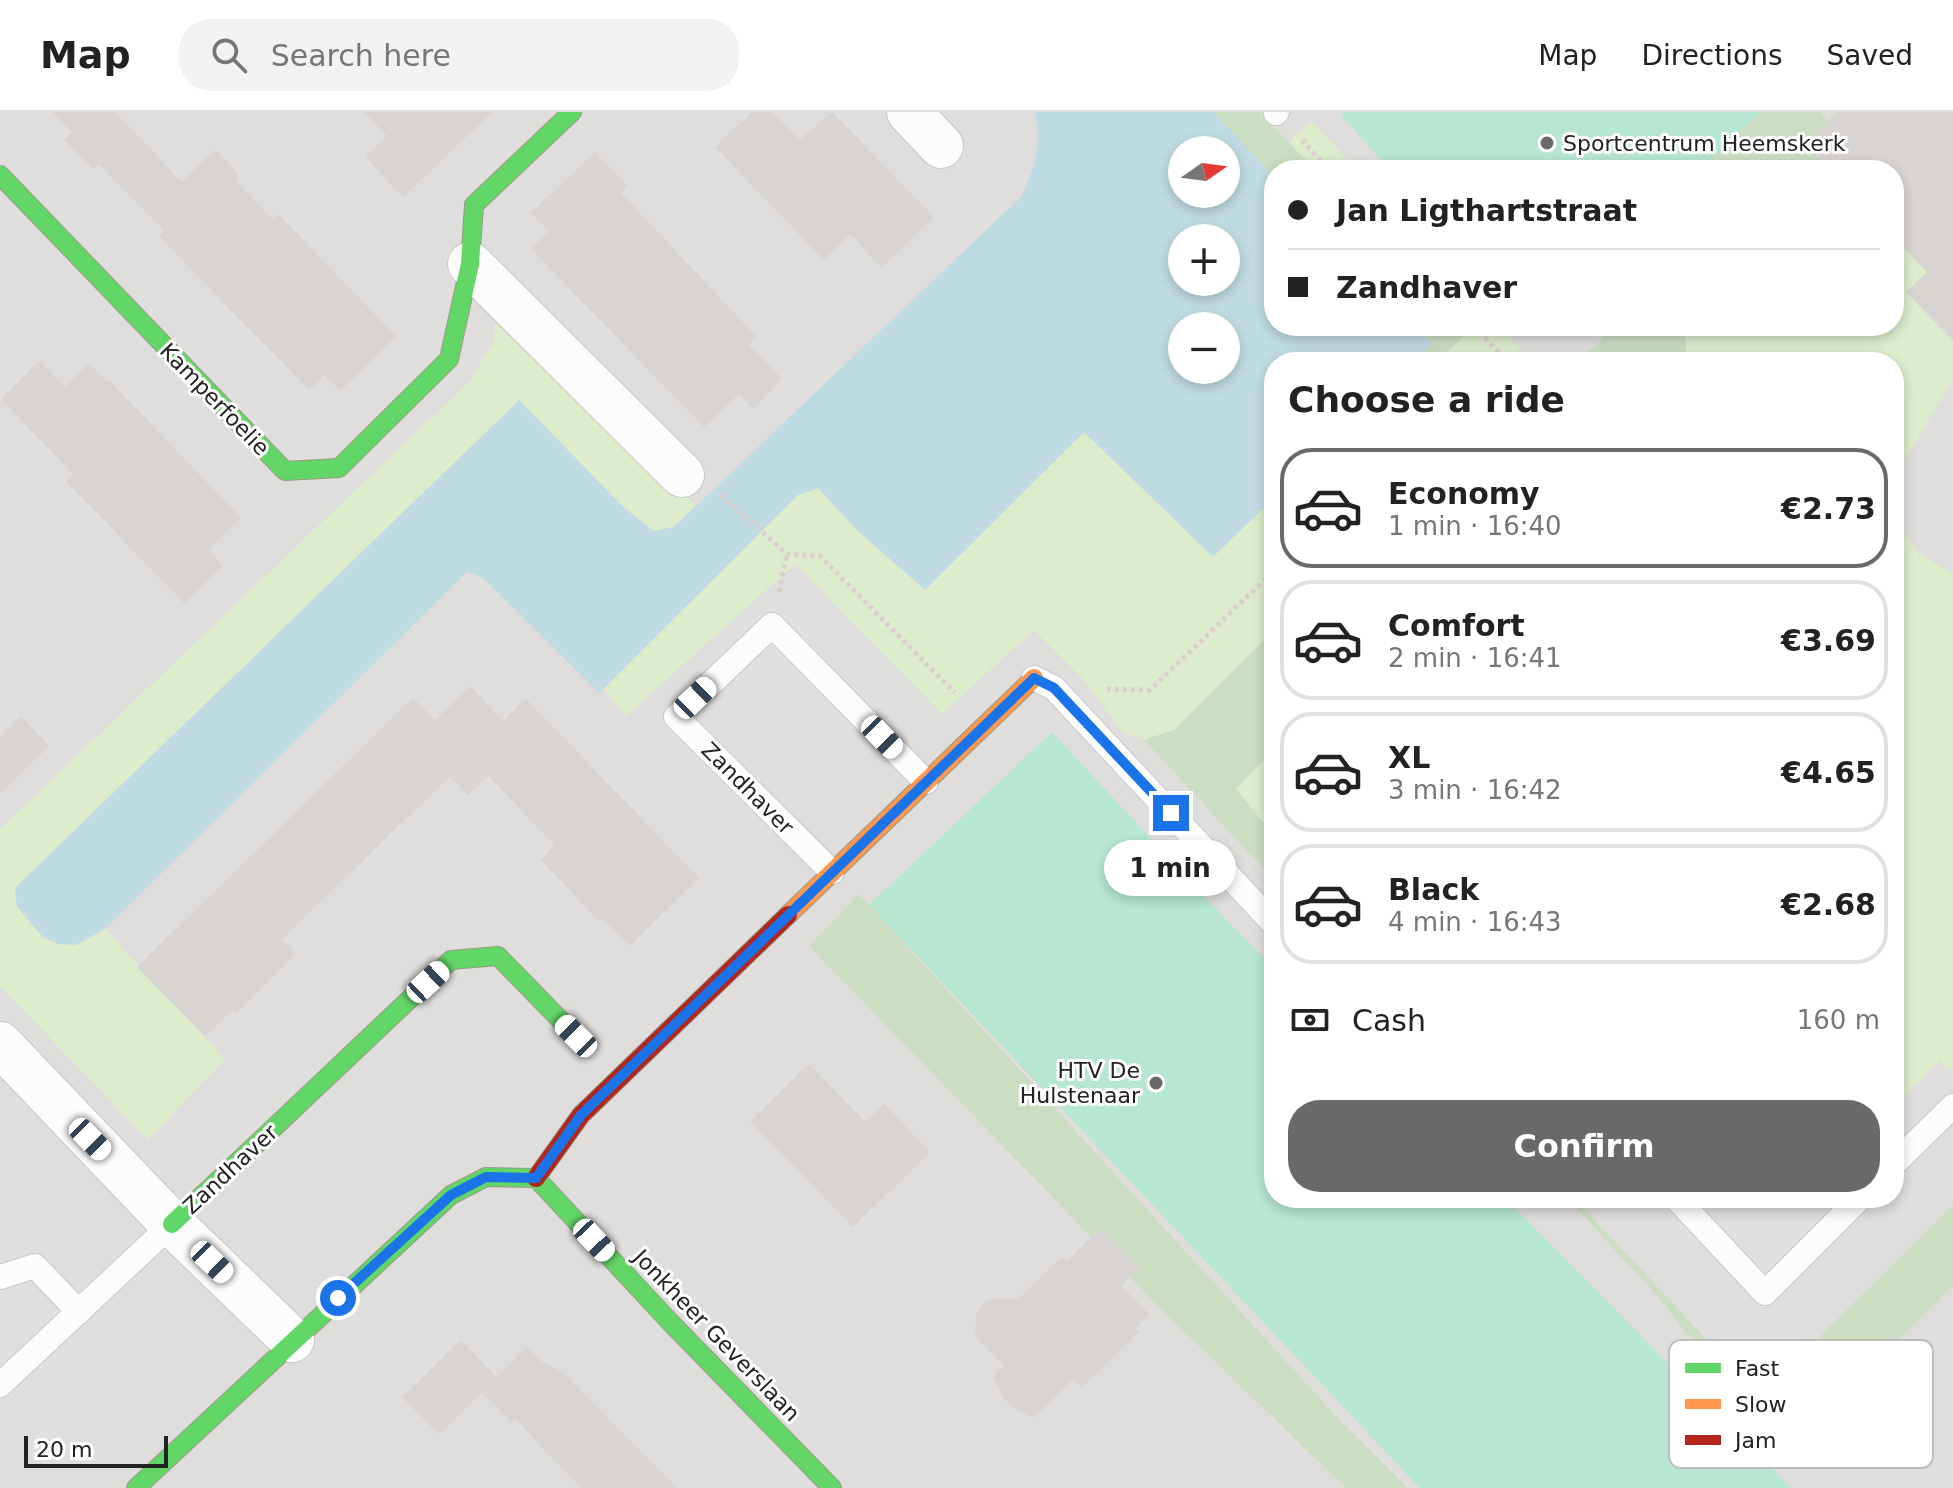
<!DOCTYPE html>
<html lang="en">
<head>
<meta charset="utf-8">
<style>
	body { margin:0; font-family:"DejaVu Sans",sans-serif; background:#f2f2f2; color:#222; height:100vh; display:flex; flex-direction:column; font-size:30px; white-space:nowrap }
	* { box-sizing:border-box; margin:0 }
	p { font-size:26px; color:#767676 }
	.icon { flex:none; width:44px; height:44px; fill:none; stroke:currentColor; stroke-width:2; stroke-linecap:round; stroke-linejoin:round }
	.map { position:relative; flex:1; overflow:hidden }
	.sheet { position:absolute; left:1264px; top:240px; width:640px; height:856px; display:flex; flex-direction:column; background:#fff; border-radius:32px; box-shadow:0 4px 12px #0003 }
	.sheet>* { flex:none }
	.banner { position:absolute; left:1264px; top:48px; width:640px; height:176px; border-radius:32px; box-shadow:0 4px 12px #0003; display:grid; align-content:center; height:176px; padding:0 24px; background:#fff }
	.needle { width:52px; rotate:76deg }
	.fabs { position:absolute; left:1168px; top:24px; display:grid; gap:16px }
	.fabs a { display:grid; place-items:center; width:72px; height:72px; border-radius:50%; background:#fff; box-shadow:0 4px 12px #0003; font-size:40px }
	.scale { position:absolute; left:24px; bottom:20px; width:144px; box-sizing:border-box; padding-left:8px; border:4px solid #222; border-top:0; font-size:22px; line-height:28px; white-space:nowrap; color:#222; -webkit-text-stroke:6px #fff; paint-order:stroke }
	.end { position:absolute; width:36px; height:36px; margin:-18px; border:10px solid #1a73e8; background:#fff; box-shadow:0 0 0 4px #fff }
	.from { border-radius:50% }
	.bubble { position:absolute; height:56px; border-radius:28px; background:#fff; box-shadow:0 4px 12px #0003; font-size:26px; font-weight:800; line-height:56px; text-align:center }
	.car { position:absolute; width:24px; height:48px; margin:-24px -12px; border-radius:10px; box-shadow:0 0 6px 2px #0007; background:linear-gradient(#fff 24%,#345 0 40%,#fff 0 76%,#345 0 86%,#fff 0) }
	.banner b { display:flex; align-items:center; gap:28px; height:76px; font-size:30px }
	.banner b+b { border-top:2px solid #e0e0e0 }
	.banner i { width:20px; height:20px; background:#222 }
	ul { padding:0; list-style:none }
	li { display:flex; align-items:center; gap:24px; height:120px; margin:0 16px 12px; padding:0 8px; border:4px solid #e0e0e0; border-radius:32px }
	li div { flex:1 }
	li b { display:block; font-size:30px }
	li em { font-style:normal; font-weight:800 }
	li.current { border-color:#6a6968 }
	li>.icon { width:72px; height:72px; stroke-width:1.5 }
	h2 { padding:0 24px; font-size:36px; line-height:96px }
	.pay { display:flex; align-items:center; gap:20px; height:88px; padding:0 24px; font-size:30px }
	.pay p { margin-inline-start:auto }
	.action { display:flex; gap:16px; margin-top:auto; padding:16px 24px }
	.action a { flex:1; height:92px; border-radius:32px; background:#6a6968; color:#fff; font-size:32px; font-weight:800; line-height:92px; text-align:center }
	header { display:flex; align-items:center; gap:48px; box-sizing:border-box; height:112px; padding:0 40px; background:#fff; border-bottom:2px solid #e0e0e0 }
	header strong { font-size:38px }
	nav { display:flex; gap:44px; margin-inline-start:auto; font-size:28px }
	.search { width:560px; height:72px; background:#f2f2f2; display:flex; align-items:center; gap:20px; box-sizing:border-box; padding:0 28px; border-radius:32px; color:#767676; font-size:30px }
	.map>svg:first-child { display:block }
	.residential { fill:#dfdedc; fill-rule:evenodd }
	.grass { fill:#ddeccb }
	.forest { fill:#cbdec1 }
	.pitch { fill:#b7e6d2 }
	.parking { fill:#e0dfde }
	.water { fill:#bfdbe3; fill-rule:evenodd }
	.building { fill:#d7d4d2 }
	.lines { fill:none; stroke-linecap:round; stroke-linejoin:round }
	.lane-casing { stroke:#c9c8c7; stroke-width:26 }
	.street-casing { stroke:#c9c8c7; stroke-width:46 }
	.fast-casing { stroke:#999a82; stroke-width:20 }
	.slow-casing { stroke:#999a82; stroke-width:20 }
	.jam-casing { stroke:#999a82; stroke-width:20 }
	.path { stroke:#dccecd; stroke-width:5; stroke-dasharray:4 4; stroke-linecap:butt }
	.lane { stroke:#fdfcfc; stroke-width:24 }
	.street { stroke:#fdfcfc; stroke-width:44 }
	.fast { stroke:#63d668; stroke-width:18 }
	.slow { stroke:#ff974d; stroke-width:18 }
	.jam { stroke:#b3261e; stroke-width:18 }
	.route { stroke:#1a73e8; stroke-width:10 }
	.poi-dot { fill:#6a6968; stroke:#fff; stroke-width:3 }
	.labels { text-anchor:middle; stroke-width:6; stroke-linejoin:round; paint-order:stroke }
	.poi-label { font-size:22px; fill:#222; stroke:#fff; text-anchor:start }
	.street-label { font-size:22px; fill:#222; stroke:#fff }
	.key { fill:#fff; stroke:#bdbdbd; stroke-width:2 }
	.key-label { font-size:22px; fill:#222 }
</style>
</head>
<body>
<header>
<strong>Map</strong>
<div class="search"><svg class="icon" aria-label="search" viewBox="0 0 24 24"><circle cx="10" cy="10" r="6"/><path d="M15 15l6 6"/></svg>Search here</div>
<nav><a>Map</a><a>Directions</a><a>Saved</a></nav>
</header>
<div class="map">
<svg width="1953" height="1376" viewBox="0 0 1953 1376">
	<rect width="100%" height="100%" fill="#f0eeeb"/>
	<!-- residential -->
	<path class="residential" d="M0 0H1953V1376H0ZM1182 38H1226V82H1182ZM1274 58H1894V214H1274ZM1182 126H1226V170H1182ZM1182 214H1226V258H1182ZM1274 250H1894V1086H1274Z"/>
	<!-- grass -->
	<g class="grass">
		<path d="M1312 9 1357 58H1315L1289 30Z"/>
		<path d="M1894 117 1936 162 1912 186 1953 230V268L1894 366V250H1687L1684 214H1894Z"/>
		<path d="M496 205 696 394 674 415 654 419 624 396 519 288 76 833 105 817 225 947 148 1028 0 874V717L470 269 494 229Z"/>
		<path d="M1461 214H1499L1532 250H1413L1417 246 1448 239 1467 221Z"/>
		<path d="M1084 320 1213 445 1274 386V518L1174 618 1144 628 1122 620 1082 566 1034 518 942 602 795 452 626 604 603 577 798 383 818 376 857 418 925 478Z"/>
		<path d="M1894 406 1918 441 1953 462V955L1894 1012Z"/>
		<path d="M1274 637V724L1236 677Z"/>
	</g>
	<!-- forest -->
	<g class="forest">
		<path d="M1213 0H1260L1315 58H1274V65Z"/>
		<path d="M1758 0H1820L1840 27 1809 58H1696Z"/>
		<path d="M1415 214H1461L1467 221 1448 239 1417 246 1432 231Z"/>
		<path d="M1611 214H1684L1687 250H1558L1595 236Z"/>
		<path d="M1274 518V637L1236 677 1274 724V768L1144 628 1174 618Z"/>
		<path d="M859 782 1345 1314 1408 1376H1346L1165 1201 809 834Z"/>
		<path d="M1567 1086H1574L1760 1284 1953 1093V1174L1831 1294 1875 1336 1837 1354 1685 1220 1661 1188Z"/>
	</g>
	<!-- pitch -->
	<g class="pitch">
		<path d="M1344 0H1761L1699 58H1390L1341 3Z"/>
		<path d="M1052 620 1229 811 1274 856V1086H1505L1791 1376H1420L869 793Z"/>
	</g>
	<!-- parking -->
	<g class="parking">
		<path d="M800 464 919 595 748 753 628 623Z"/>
		<path d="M1940 948 1953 963V1081L1761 1268 1586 1086H1894V995Z"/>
		<path d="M42 1092 160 1226 0 1371V1131Z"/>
	</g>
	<!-- water -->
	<path class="water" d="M1035 0H1213L1274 65V214H1415L1432 231 1413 250H1274V386L1213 445 1084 320 925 478 857 418 818 376 798 383 599 581 482 465 467 460 105 817 76 833 57 832 43 825 17 795 15 776 519 288 624 396 654 419 674 415 1022 84C1036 52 1041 35 1035 0ZM1182 38H1226V82H1182ZM1226 126V170H1182V126ZM1182 214H1226V258H1182Z"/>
	<!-- building -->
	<g class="building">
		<path d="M53 0H115L182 70 215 38 237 60V70L273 107 278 102 396 224 340 279 325 263 309 278 177 143 159 123 164 118 99 52 93 57 64 28 72 20Z"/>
		<path d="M364 0H492L403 85 365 45 387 24Z"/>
		<path d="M752 0H771L800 28 832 0 934 105 882 156 850 122 824 148 715 35Z"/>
		<path d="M1838 0H1953V228L1906 180 1927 160 1894 126V58H1828L1804 33Z"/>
		<path d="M595 40 628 74 621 81 757 225 749 233 782 267 753 296 739 282 704 315 531 137 549 119 531 101Z"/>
		<path d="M40 249 65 275 89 251 108 271 110 269 241 406 208 438 223 454 184 491 66 369 73 362 1 287Z"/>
		<path d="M470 574 503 609 526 587 699 766 630 834 602 806 599 809 541 748 555 733 488 664 468 683 450 664 282 827 296 841 236 901 233 897 205 924 137 855 413 586 435 608Z"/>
		<path d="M21 604 49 634 0 682V625Z"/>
		<path d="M809 952 866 1010 884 992 930 1040 853 1115 750 1009Z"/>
		<path d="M1101 1116 1140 1156 1121 1174 1149 1202 1135 1216 1139 1220 1082 1276 1073 1267 1033 1306 1013 1295 1003 1286 993 1265 1004 1253 975 1224 976 1203 982 1192 992 1187H1018L1062 1145 1067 1149Z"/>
		<path d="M461 1228 497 1265 527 1234 542 1250 564 1261 677 1376H581L515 1307 512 1311 482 1280 439 1322 402 1285Z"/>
	</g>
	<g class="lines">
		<!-- lane casing -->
		<g class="lane-casing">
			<g id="lane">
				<path d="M1276 1 1277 0"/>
				<path d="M1034 566 1054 576 1274 812"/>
				<path d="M832 760 676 605 772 513 926 670"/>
				<path d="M1894 1052 1953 994"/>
				<path d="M1676 1086 1765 1181 1860 1086"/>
				<path d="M0 1165 35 1154 79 1200"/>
				<path d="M0 1273 172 1112"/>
			</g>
		</g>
		<!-- street casing -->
		<g class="street-casing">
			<g id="street">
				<path d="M909 0 941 34"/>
				<path d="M470 152 682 363"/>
				<path d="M0 932 172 1112 292 1228"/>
			</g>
		</g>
		<!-- fast casing -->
		<g class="fast-casing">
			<g id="fast">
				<path d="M0 63 285 359 339 356 449 247 470 152 474 93 572 0"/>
				<path d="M536 1066 671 1211 832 1376"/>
				<path d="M172 1112 451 848 498 844 576 924"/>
				<path d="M136 1376 451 1083 486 1065 536 1066"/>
			</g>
		</g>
		<!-- slow casing -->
		<g class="slow-casing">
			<path id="slow" d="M788 803 1034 566"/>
		</g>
		<!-- jam casing -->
		<g class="jam-casing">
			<path id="jam" d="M536 1066 581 1003 788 803"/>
		</g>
		<!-- path -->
		<g class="path">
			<path d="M1302 28 1329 58"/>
			<path d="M1474 214 1500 242 1492 250"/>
			<path d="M721 383 787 442 820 444 955 581"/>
			<path d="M779 480 787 442"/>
			<path d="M1107 577 1150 578 1274 459"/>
		</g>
		<!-- lane -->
		<use href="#lane" class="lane"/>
		<!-- street -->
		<use href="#street" class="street"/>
		<!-- fast -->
		<use href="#fast" class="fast"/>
		<!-- slow -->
		<use href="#slow" class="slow"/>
		<!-- jam -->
		<use href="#jam" class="jam"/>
	</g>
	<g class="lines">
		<!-- route -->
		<path class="route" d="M338 1186 451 1083 486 1065 536 1066 581 1003 1034 566 1054 576 1171 701"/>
	</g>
	<!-- markers -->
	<g class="poi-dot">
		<circle cx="1547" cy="31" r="8"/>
		<circle cx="1156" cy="971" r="8"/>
	</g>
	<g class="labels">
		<!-- poi labels -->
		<g class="poi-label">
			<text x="1563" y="39">Sportcentrum Heemskerk</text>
			<text x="1140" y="966" text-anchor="end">HTV De<tspan x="1140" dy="25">Hulstenaar</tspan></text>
		</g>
		<!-- street labels -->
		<g class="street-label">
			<text transform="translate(215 287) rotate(46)" y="8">Kamperfoelie</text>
			<text transform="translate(748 676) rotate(45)" y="8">Zandhaver</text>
			<text transform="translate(230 1057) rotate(-43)" y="8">Zandhaver</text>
			<text transform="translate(717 1223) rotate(46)" y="8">Jonkheer Geverslaan</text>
		</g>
	</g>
	<!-- legend -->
	<rect x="1669" y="1228" width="264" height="128" rx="12" class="key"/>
	<rect x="1685" y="1251" width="36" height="10" fill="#63d668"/>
	<rect x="1685" y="1287" width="36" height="10" fill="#ff974d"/>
	<rect x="1685" y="1323" width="36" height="10" fill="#b3261e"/>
	<g class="key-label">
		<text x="1735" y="1264">Fast</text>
		<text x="1735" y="1300">Slow</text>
		<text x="1735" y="1336">Jam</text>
	</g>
</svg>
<div class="fabs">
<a><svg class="needle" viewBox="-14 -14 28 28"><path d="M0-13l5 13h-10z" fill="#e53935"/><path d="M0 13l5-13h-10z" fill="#767676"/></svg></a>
<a>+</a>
<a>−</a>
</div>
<div class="scale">20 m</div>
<i class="end from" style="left:338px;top:1186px"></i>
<i class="end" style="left:1171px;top:701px"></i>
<div class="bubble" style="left:1104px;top:728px;width:132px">1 min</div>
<i class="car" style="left:695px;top:586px;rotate:46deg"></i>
<i class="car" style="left:882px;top:625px;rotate:136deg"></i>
<i class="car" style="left:428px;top:870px;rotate:47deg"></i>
<i class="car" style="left:576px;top:924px;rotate:315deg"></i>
<i class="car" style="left:90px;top:1027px;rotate:135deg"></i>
<i class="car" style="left:594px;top:1128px;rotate:137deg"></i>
<i class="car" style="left:212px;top:1150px;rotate:134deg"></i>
<div class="banner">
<b><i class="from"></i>Jan Ligthartstraat</b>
<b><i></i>Zandhaver</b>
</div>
<section class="sheet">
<h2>Choose a ride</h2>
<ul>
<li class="current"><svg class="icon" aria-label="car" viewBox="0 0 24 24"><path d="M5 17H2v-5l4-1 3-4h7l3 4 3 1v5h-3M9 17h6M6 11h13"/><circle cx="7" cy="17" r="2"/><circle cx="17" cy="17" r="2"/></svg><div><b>Economy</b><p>1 min · 16:40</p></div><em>€2.73</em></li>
<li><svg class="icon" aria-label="car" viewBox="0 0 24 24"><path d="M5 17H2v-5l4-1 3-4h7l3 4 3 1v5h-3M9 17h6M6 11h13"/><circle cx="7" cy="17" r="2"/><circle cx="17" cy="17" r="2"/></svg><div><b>Comfort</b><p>2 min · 16:41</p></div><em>€3.69</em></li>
<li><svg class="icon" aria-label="car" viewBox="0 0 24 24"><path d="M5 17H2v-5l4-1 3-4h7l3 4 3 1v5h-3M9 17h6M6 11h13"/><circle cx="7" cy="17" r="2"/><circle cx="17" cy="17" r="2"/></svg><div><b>XL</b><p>3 min · 16:42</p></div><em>€4.65</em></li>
<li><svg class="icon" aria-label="car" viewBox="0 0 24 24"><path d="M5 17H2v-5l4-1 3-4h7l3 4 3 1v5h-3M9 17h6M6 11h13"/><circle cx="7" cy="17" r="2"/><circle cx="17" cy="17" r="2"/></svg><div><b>Black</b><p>4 min · 16:43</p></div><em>€2.68</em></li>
</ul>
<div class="pay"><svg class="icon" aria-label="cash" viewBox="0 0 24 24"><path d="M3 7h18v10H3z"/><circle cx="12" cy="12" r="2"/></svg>Cash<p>160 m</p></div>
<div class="action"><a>Confirm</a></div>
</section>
</div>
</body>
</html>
